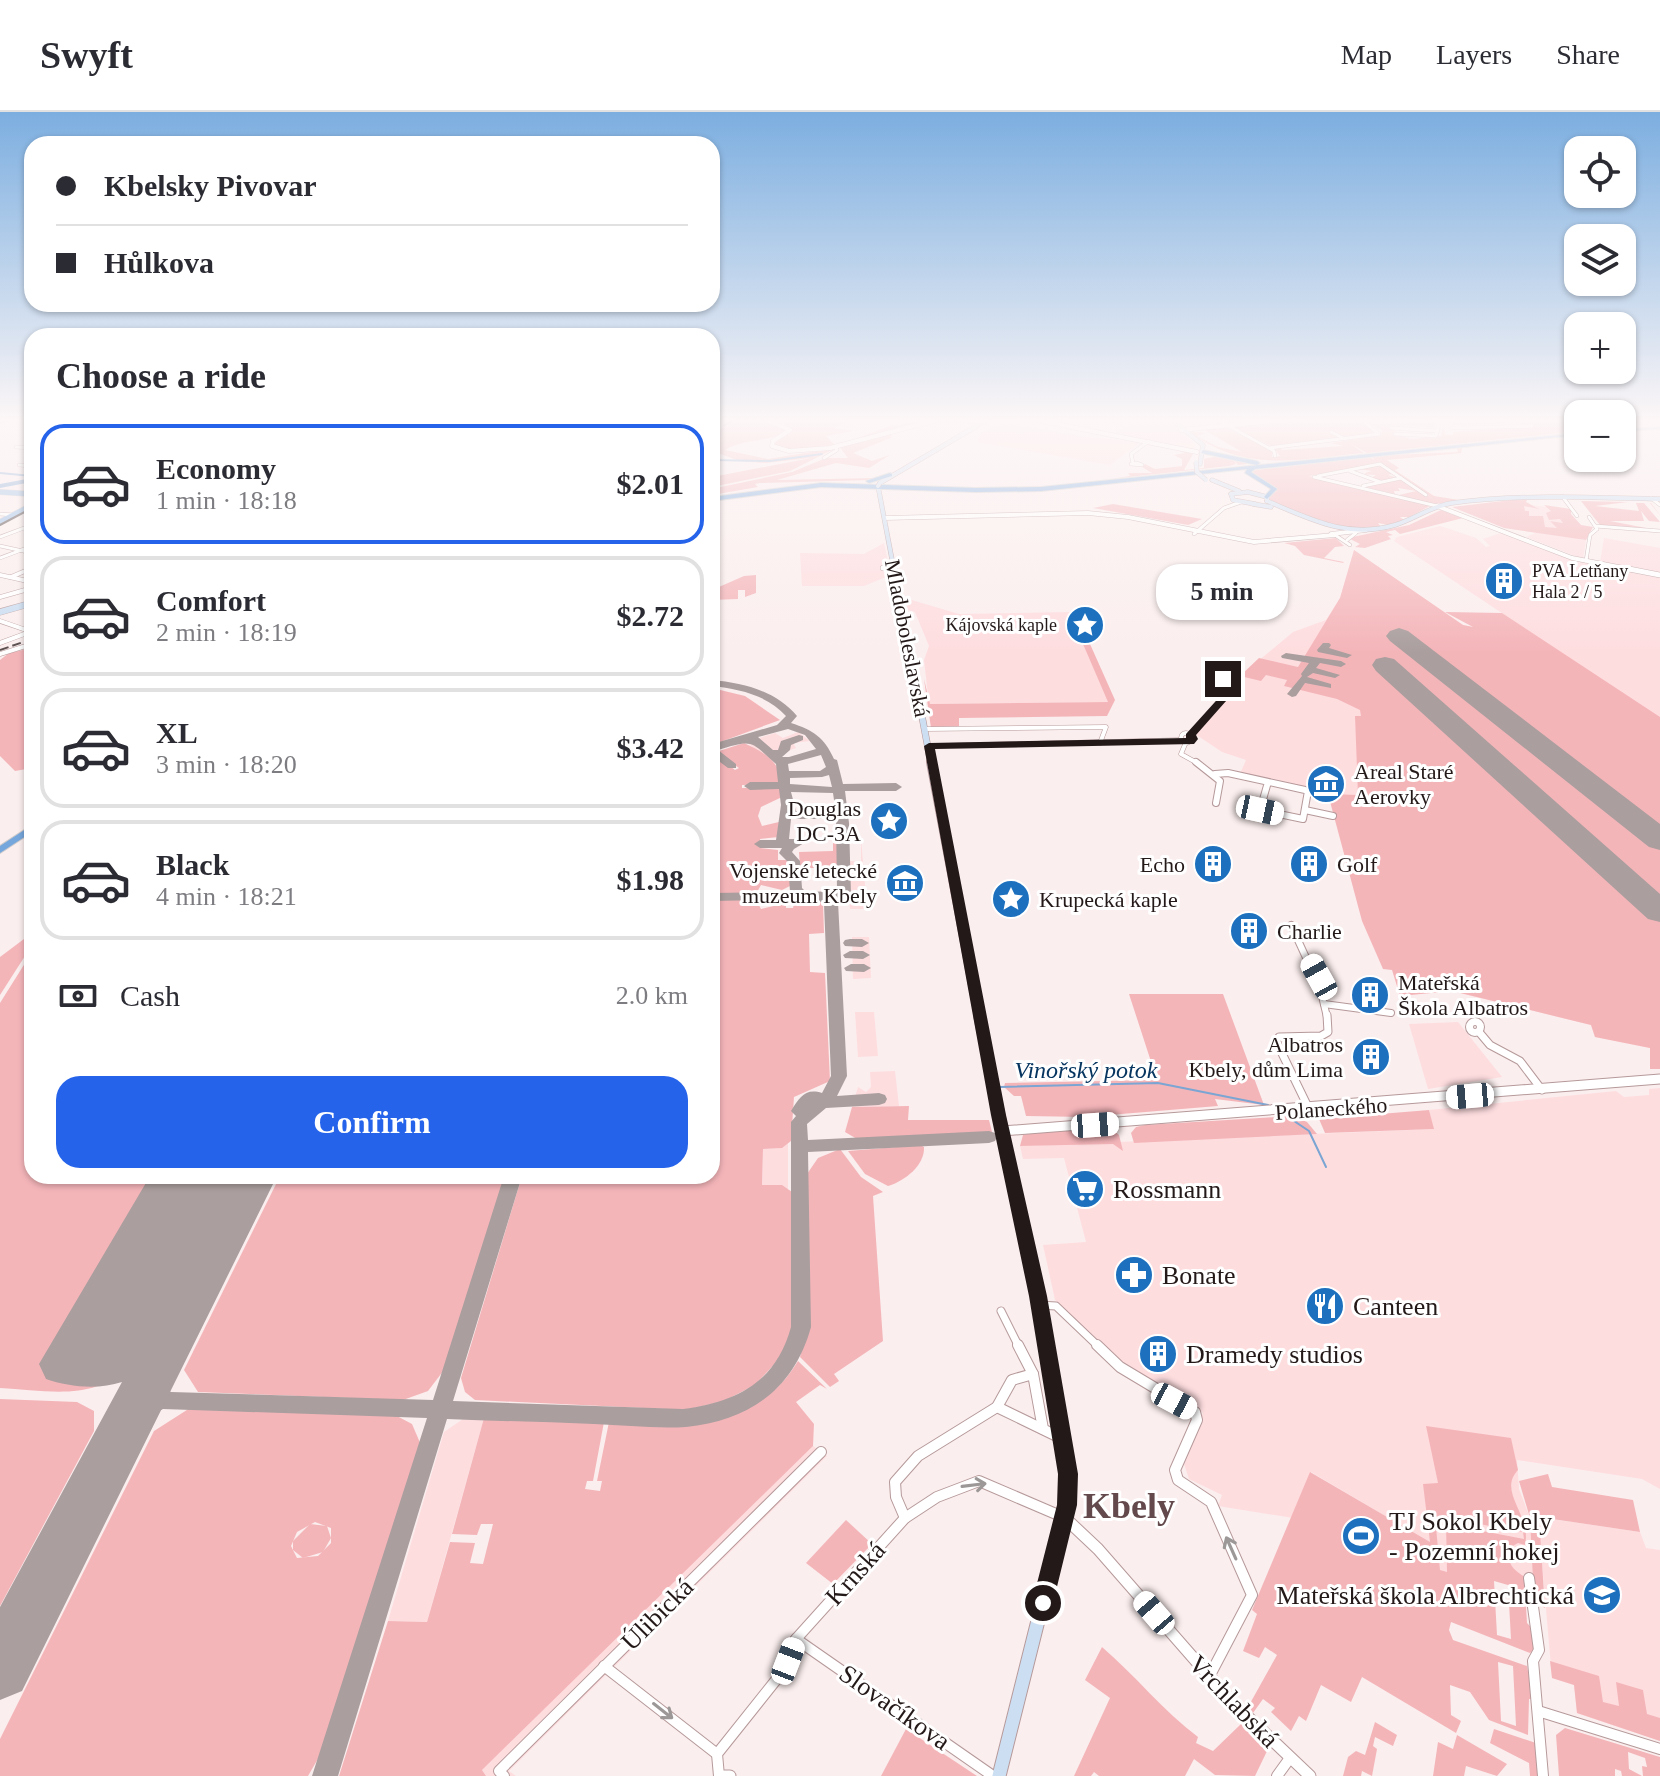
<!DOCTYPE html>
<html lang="en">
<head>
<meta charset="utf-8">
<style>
	body { margin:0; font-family:"Times New Roman",serif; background:#f7f7f7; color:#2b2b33; height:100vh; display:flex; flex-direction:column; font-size:30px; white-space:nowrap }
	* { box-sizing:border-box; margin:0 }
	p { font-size:26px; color:#7c7c81 }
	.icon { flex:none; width:44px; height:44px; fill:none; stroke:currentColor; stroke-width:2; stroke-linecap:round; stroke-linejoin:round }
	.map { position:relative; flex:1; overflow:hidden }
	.side { position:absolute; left:24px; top:216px; width:696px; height:856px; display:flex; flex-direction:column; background:#fff; border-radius:24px; box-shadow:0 2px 6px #0004 }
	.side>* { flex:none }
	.guide { position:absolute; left:24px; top:24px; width:696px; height:176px; border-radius:24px; box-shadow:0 2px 6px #0004; display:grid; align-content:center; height:176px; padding:0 32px; background:#fff }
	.buttons { position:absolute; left:1564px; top:24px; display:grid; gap:16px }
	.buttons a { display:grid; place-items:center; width:72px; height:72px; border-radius:16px; background:#fff; box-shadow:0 2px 6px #0004; font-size:40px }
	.end { position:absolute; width:36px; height:36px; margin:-18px; border:10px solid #241919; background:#fff; box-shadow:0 0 0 4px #fff }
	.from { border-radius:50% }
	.bubble { position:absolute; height:56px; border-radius:24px; background:#fff; box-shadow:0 2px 6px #0004; font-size:26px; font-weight:700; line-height:56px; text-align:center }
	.car { position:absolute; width:24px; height:48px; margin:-24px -12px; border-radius:10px; box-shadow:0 0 6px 2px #0007; background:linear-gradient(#fff 24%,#345 0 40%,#fff 0 76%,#345 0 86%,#fff 0) }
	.guide b { display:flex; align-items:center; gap:28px; height:76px; font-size:30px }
	.guide b+b { border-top:2px solid #e1e1e2 }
	.guide i { width:20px; height:20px; background:#2b2b33 }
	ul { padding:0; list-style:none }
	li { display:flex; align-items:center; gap:24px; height:120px; margin:0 16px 12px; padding:0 16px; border:4px solid #e1e1e2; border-radius:24px }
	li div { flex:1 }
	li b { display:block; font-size:30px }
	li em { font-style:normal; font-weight:700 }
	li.on { border-color:#2563eb }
	li>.icon { width:72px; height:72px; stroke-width:1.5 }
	h2 { padding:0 32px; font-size:36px; line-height:96px }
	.pay { display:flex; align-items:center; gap:20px; height:88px; padding:0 32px; font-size:30px }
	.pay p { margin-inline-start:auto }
	.cta { display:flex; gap:16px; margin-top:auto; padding:16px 32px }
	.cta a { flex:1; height:92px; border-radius:24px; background:#2563eb; color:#fff; font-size:32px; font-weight:700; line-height:92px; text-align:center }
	header { display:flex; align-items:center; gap:48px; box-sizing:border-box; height:112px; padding:0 40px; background:#fff; border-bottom:2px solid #e1e1e2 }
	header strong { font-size:38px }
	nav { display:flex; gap:44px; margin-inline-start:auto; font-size:28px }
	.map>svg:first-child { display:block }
	.built { fill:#fedddf }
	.green { fill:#f4b5b9; fill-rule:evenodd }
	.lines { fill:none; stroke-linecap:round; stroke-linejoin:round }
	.stream { stroke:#7ba5d3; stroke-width:2 }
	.river { fill:#7ba5d3; fill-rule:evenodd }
	.taxiway { fill:#aa9e9e; fill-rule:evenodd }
	.runway { fill:#aa9e9e; fill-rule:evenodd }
	.minor-far4-casing { stroke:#b6999a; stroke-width:4 }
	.minor-far3-casing { stroke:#b6999a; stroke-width:5 }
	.minor-far2-casing { stroke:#b6999a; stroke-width:8 }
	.minor-far1-casing { stroke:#b6999a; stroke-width:9 }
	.minor-casing { stroke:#b6999a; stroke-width:12 }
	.tertiary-far3-casing { stroke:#b6999a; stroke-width:5 }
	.tertiary-far2-casing { stroke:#b6999a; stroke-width:6 }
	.tertiary-far1-casing { stroke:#b6999a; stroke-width:11 }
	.tertiary-casing { stroke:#b6999a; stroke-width:13 }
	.secondary-far4-casing { stroke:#b6999a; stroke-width:5 }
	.secondary-far3-casing { stroke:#b6999a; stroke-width:7 }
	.secondary-far2-casing { stroke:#b6999a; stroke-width:10 }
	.secondary-far1-casing { stroke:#b6999a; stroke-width:12 }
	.secondary-casing { stroke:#b6999a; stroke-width:15 }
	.primary-casing { stroke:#cfcccc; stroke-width:6 }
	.trunk-casing { stroke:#cfcccc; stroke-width:2 }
	.minor-far4 { stroke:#fff; stroke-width:3 }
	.minor-far3 { stroke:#fff; stroke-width:4 }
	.minor-far2 { stroke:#fff; stroke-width:6 }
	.minor-far1 { stroke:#fff; stroke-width:7 }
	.minor { stroke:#fff; stroke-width:10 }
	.tertiary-far3 { stroke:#fff; stroke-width:4 }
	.tertiary-far2 { stroke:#fff; stroke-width:5 }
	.tertiary-far1 { stroke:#fff; stroke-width:9 }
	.tertiary { stroke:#fff; stroke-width:11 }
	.secondary-far4 { stroke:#cbdef2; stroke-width:4 }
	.secondary-far3 { stroke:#cbdef2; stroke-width:6 }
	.secondary-far2 { stroke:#cbdef2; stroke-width:8 }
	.secondary-far1 { stroke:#cbdef2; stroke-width:10 }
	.secondary { stroke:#cbdef2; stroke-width:13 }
	.primary { stroke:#98bde5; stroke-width:5 }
	.trunk { fill:#76a7dc; fill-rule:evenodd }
	.tram { stroke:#594d4d; stroke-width:2 }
	.rail { stroke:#594d4d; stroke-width:2; stroke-dasharray:9 4; stroke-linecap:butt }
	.secondary-bridge-casing { stroke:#b6999a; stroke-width:5; stroke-linecap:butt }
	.secondary-bridge { stroke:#cbdef2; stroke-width:4 }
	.oneway { stroke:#9c9898 }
	.route { fill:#241919 }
	.labels { text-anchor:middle; stroke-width:6; stroke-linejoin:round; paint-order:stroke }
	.far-poi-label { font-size:18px; fill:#241919; stroke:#fff; text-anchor:start }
	.street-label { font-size:22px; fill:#241919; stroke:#fff }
	.poi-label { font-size:22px; fill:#241919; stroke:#fff; text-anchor:start }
	.water-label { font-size:24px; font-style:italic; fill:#063560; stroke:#fff }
	.near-poi-label { font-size:26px; fill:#241919; stroke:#fff; text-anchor:start }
	.near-street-label { font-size:26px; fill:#241919; stroke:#fff }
	.near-district-label { font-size:36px; font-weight:bold; fill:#63494b; stroke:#fff }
</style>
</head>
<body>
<header>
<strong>Swyft</strong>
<nav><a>Map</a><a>Layers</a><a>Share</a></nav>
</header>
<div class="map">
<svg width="1660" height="1664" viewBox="0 0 1660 1664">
	<rect width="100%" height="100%" fill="#fbeeee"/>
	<!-- built -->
	<g class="built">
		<path d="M1077 308H1167L1195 332V338L1115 321 1124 314Z"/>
		<path d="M1006 311 1088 325 1141 330 1110 353 977 330 980 321Z"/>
		<path d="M1529 393 1549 395 1554 405 1563 406 1581 428H1586L1583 447 1526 425 1536 421 1513 417 1469 395Z"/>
		<path d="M1440 414 1476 426 1486 435 1490 434 1483 427 1501 421 1574 449 1660 465V957H1650V936L1595 925 1591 913 1452 879 1388 744 1385 696 1240 662 1246 648 1222 640 1195 622 1251 555 1293 520 1326 508 1340 486 1354 438 1463 513 1496 520 1584 556 1394 429 1397 425Z"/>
		<path d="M1604 426 1660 436V461L1600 450Z"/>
		<path d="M884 431 891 463 864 474H802L800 441 864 442Z"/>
		<path d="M905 486 959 502 1070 500 1109 590 929 592 924 548 929 534 915 500 908 498Z"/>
		<path d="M798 620 810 629 793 631 796 636 767 646 746 630 775 621 783 626Z"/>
		<path d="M861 726 867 797H850L848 749H861Z"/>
		<path d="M852 825H869L871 866 853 867Z"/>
		<path d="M855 900H874L878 944 858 945Z"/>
		<path d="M1458 910 1502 965 1428 977 1409 912Z"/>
		<path d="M895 959 899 994 852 995 858 975 866 980 871 975 870 960Z"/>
		<path d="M1660 976V1377L1642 1367 1517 1348 1519 1377 1530 1406 1533 1470 1438 1463 1436 1434 1311 1360 1293 1406 1218 1394 1222 1383 1189 1367 1182 1346 1203 1301 1113 1244 1055 1188 1043 1133 1086 1130 1064 1046 1023 1047 1020 1034 1433 1017 1429 998 1616 979 1624 985 1649 983V977Z"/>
		<path d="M788 1031V1078L781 1073H762L763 1037 781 1036Z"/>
		<path d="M466 1305 484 1306 427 1510 388 1509 444 1320Z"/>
		<path d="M813 1334 827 1344 509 1659 516 1664H486L482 1658Z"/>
		<path d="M1538 1405 1640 1420 1646 1436 1660 1438V1629L1577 1601 1574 1573 1552 1566Z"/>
	</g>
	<!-- green -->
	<g class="green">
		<path d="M736 308H765L785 314 788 319C766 331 746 326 725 338L768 347 836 336 790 359 712 375V365L811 346 765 351 740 349 712 339V322Z"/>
		<path d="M791 308H851L833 316 853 319 826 324 835 333 786 338 773 332 792 319 783 310Z"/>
		<path d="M925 308H933L924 311 981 308 974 312 943 310 892 320 891 326 853 341 872 349 890 343 869 356 836 351 777 368 875 366 870 368 760 371 755 372 758 375 712 383V377L716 376 792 360 826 346H848L839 334 923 310 858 326 890 314Z"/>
		<path d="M1299 308H1313L1281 312 1358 308 1376 320 1279 335 1282 338 1344 334 1331 331 1381 323 1382 318 1370 312 1419 311 1417 308 1436 309 1434 316 1394 312 1434 319 1433 321 1392 318 1400 321 1394 322 1411 327 1441 324 1443 315 1446 323H1453V320L1537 314 1519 311 1453 313 1452 310 1578 308V319L1367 341 1351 332 1364 341C1299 347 1244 362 1189 319L1206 321 1197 324 1218 335 1242 340 1203 317 1224 315 1272 338V345L1280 344 1273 335 1231 315Z"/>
		<path d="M1162 333 1193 342 1184 358 1204 356V347C1221 342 1237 348 1254 351L1238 353 1233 347 1236 352 1229 354 1110 367 1130 364 1128 361H1152L1142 355 1145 352 1155 357 1182 354V347L1174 343 1185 341Z"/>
		<path d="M1488 333 1462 336 1461 341 1387 348 1399 356 1395 358 1434 384 1465 389 1432 392 1399 383 1416 379 1398 376 1400 379H1394L1395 382 1364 375 1401 367 1435 388 1379 351 1392 362 1388 363 1398 366 1380 370 1371 366 1376 363 1360 362 1367 363 1365 361 1372 359 1358 357 1362 355 1309 364 1430 394 1409 405H1400L1404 408 1388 413 1378 411 1381 415 1339 418 1270 389 1269 383 1276 377 1248 359 1370 345 1374 348 1372 344 1458 340 1457 336Z"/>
		<path d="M1528 386 1526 390 1539 397 1524 394 1525 399H1529V404H1543L1545 415 1557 416 1550 409 1563 411 1560 407 1549 408 1546 401 1551 399 1544 393 1571 397V402L1581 413 1593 415 1586 428 1504 416 1452 395Z"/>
		<path d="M1581 389 1628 390 1595 394 1639 399 1636 391H1651L1660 403 1650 391H1644L1660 410 1649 409 1641 399 1644 409H1610L1651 417 1600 413Z"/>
		<path d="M1113 392 1202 407 1188 413 1093 396Z"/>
		<path d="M1441 398 1463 406 1400 422 1395 418 1386 420 1393 423 1388 424 1391 427 1365 436 1355 435 1360 432 1348 426 1409 413Z"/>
		<path d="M1336 426 1344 434 1335 435 1324 446 1344 450 1343 451 1304 443 1295 434 1284 431Z"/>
		<path d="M1354 438 1463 513 1473 515 1445 500 1502 501 1660 605V957H1650V936L1595 925 1591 913 1452 879 1400 884 1392 858 1383 857 1362 809 1328 682 1358 683 1355 604H1361L1360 598 1337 587 1284 574 1287 568 1266 563 1261 569 1240 564 1259 546 1298 555 1340 486Z"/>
		<path d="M756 463V481L745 485V478H738V487L712 488V478L744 464Z"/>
		<path d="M1083 532H1090L1115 588 1107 604 959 606V616H931L924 567 930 592 1108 590Z"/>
		<path d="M32 536V656L15 659 0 644V548L9 541Z"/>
		<path d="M712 576 745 584 780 608 712 633Z"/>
		<path d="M744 631C763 640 783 650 779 672L742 673V676L781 675 782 685 761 695 758 704 762 714 779 710 778 725 760 727V736L778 738V748H790V774L782 778 761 773 756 782 712 783V694H720L712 689V640L735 658 739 656 716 640Z"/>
		<path d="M833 731 838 732 837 756H800L799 740 833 739Z"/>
		<path d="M755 786 761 797 786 791V796H793L794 791 823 790 824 821 809 822 810 860 825 861 830 969 794 985 791 1029 782 1036 763 1037 762 1073H782L792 1080V1215L783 1243 755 1273 724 1289 686 1298 475 1288 465 1280 461 1266 522 1064H712V787Z"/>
		<path d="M32 821V833L0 883V845Z"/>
		<path d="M32 840V1064H230L130 1252C96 1291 46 1278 0 1276V891Z"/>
		<path d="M1129 882H1223L1264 993 1215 987 1218 994 1085 1005 1026 1004 1021 984H1014L1004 975 1005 971 1157 968Z"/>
		<path d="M909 994 908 1008H989L992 1020 857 1027 845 1020 852 995Z"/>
		<path d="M1429 998 1434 1017 1325 1021 1319 1007Z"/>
		<path d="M1293 1004 1307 1010 1317 1022 1134 1031 1131 1021 1136 1015 1145 1013Z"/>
		<path d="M1110 1015 1119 1023 1123 1039 1113 1032 1020 1034 1023 1023 1028 1022Z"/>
		<path d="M920 1033 924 1035C925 1053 905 1069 888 1074L865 1062 848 1039Z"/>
		<path d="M840 1037 861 1065 883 1080 873 1084 883 1229 834 1262 839 1269 830 1275 800 1245 809 1203 807 1062 818 1046Z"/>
		<path d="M280 1064H506L444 1258 428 1279 403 1288 198 1280 184 1258Z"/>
		<path d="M798 1249 827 1277 820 1273 796 1290 814 1312 813 1334 482 1658 486 1664H339L388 1509 427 1510 450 1430 475 1431 470 1451 483 1452 493 1412H481L477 1423 452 1422 484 1306 604 1310 593 1369H587L585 1377 600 1379 602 1369H597L609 1310C679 1312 757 1318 798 1249Z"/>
		<path d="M0 1287 77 1290 94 1299V1319L0 1494Z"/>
		<path d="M190 1296 395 1303 412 1312 421 1333 326 1633 308 1664H0V1627L154 1319ZM315 1410 331 1416V1431L318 1444 297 1446 291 1434 297 1420Z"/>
		<path d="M1426 1314 1511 1326 1518 1358C1497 1380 1532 1403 1525 1433L1518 1431 1511 1435C1505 1450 1513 1458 1525 1465L1530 1488 1526 1495 1527 1511 1533 1517 1535 1537 1530 1541 1451 1510 1449 1518 1453 1528 1527 1554 1533 1587H1529L1528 1623 1489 1608 1470 1580 1450 1573 1451 1603 1461 1609 1456 1621 1362 1565 1351 1590 1321 1573 1306 1609 1299 1604 1291 1619 1271 1600 1275 1596 1263 1587 1253 1601 1248 1595 1277 1543 1265 1535 1259 1546 1243 1539 1257 1502 1252 1498 1310 1360 1430 1430 1423 1372 1438 1371ZM1435 1404 1523 1420 1524 1427 1446 1412 1447 1460 1440 1458ZM1494 1469 1508 1473 1511 1527 1497 1523ZM1498 1550 1513 1554 1516 1614 1501 1609Z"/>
		<path d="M1548 1362 1552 1375 1633 1388 1640 1420 1539 1405 1545 1496 1540 1493 1533 1470 1530 1406 1519 1369Z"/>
		<path d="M846 1408 872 1432 833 1472 806 1451Z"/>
		<path d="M310 1412 327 1414 331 1426 323 1440 303 1446 293 1438V1429Z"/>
		<path d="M1102 1535C1136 1564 1163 1599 1198 1625L1196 1631 1213 1639 1241 1612 1268 1637 1255 1664 1215 1663 1194 1647 1185 1664H1099L1094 1660 1091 1664H1074L1110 1586 1085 1568Z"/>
		<path d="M1550 1549 1599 1564 1603 1590 1619 1594 1616 1570 1643 1578 1647 1602 1660 1606V1629L1577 1601 1574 1573 1552 1566Z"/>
		<path d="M1375 1610 1397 1623 1393 1634 1375 1625 1373 1634 1377 1637 1372 1664 1362 1659 1361 1664H1343L1348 1645 1356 1639 1365 1643Z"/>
		<path d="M1565 1616 1660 1645V1664H1643L1642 1654 1647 1655 1645 1646 1628 1640 1629 1657 1642 1664H1622L1621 1659 1615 1657V1664H1559L1556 1623Z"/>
		<path d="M906 1617 977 1664H881Z"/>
		<path d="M1494 1617 1536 1631 1538 1664H1530L1529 1651 1490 1631Z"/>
		<path d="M1457 1623 1507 1652 1497 1664 1466 1654 1464 1664H1433L1438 1630 1453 1637Z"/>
	</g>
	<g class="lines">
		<!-- stream -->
		<g class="stream">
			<path d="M712 348 770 349 822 342"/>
			<path d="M0 361 32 364"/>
			<path d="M1000 975 1158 971 1268 993"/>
			<path d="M1288 1005 1309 1019 1326 1055"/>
		</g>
		<!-- river -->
		<g class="river">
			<path d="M7 308H14L0 312V310Z"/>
			<path d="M32 366V370L0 376V372Z"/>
		</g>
		<!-- taxiway -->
		<g class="taxiway">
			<path d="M1323 531H1329L1331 533 1329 536 1352 543 1347 546 1318 540 1317 538Z"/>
			<path d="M1286 541 1341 549 1346 552 1341 555 1320 551 1316 556 1340 563 1335 566 1313 561 1307 565 1331 572V576L1305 571 1296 584 1292 585 1287 582 1302 564 1301 562 1309 551 1282 546 1281 544Z"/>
			<path d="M712 568C744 571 776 579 797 604L791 611C813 618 824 625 834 647L837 648 843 672 896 671 902 675 896 679H845L849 711 851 783 849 786 836 787 838 790 847 964 837 984 879 981 885 983 887 987 885 991 879 993 826 996 807 1012 808 1028 989 1019 995 1021 997 1025 995 1029 989 1031 808 1040 811 1215C794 1277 749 1309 686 1315 656 1317 624 1313 594 1312 545 1310 496 1309 447 1307L338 1664H312L427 1306 163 1297C128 1314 114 1358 99 1391L91 1394 83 1391 80 1384C95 1350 112 1302 147 1285L142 1271 179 1194 186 1192 193 1194 196 1200 162 1271 164 1276 171 1280 433 1288 504 1064H522L453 1289 683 1297C737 1290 776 1270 791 1215V1010L796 1004 791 999C800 985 805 976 822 981L831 964 824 792 816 787 712 789V781L790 780 788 750 779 741 782 736H760L754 732 760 728H776L781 693 779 677 750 678 744 674 750 670H778L776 652C750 629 754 627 718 638L736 652V656H728L712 644V632L777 613 786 604C767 583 739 577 712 574ZM788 617 805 623 816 637 789 645H782L790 638 791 633 803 628V624L799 623 781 629 778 638H773L758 625ZM821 643 826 655 820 659H789L788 652ZM829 663 832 675 790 672V666L822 665ZM791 680 833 681 836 702 830 699H796ZM836 704 837 779 806 780 802 776 800 749 792 740 794 737 804 731 798 727H789L791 707H830Z"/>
			<path d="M712 687 719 692 717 695H712Z"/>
			<path d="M850 827H862L869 831 862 835 845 834 843 831 845 828Z"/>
			<path d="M850 839H863L870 843 863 847 845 846 843 843Z"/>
			<path d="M851 852H864L871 856 864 860 846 859 844 856Z"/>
		</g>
		<!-- runway -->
		<g class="runway">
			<path d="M1399 516 1408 519 1660 712V738L1649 735 1390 529 1386 524 1390 519Z"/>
			<path d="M1385 545 1394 547 1660 782V810L1648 807 1376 559 1372 553 1376 547Z"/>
			<path d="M150 1064H277L22 1579 0 1588V1495L122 1270C98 1278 69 1275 46 1267L39 1252Z"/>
		</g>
		<!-- minor-far4 casing -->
		<g class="minor-far4-casing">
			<g id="minor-far4">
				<path d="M1218 308 1274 339 1275 344"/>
				<path d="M1220 309 1237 308"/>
				<path d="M1391 316 1438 319"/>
				<path d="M1452 316 1532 314"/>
				<path d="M1331 320 1345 327"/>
				<path d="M1395 322 1436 324 1440 308"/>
				<path d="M16 335 32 336"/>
				<path d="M1269 336 1379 322 1362 308"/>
				<path d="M824 346 837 338 835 334"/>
				<path d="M1133 351 1131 342 1149 329"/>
				<path d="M1136 351 1142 353 1131 352Z"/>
				<path d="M19 353 32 354"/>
				<path d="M1350 359 1380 370"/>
				<path d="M1318 364 1380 352 1426 383"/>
				<path d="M1314 365 1437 394"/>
				<path d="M1363 374 1401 366"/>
				<path d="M1562 384 1577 404"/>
				<path d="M1651 386 1660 393"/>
				<path d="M0 402 14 403"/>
				<path d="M1589 405 1597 417"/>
				<path d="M1595 414 1660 419"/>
				<path d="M1194 422 1224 396 1241 390"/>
				<path d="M1335 423 1350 433"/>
				<path d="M0 425 32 413"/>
				<path d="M1347 428 1356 421"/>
				<path d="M0 434 32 441"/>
				<path d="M0 446 32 434"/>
				<path d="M1586 449 1590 423 1597 417"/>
				<path d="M27 458 32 456"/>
			</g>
		</g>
		<!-- minor-far3 casing -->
		<g class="minor-far3-casing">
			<g id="minor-far3">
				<path d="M0 463 32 470"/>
				<path d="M11 465 32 456"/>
				<path d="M0 485 32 476"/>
				<path d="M0 509 32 520"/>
				<path d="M0 531 27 521"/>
				<path d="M0 542 32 532"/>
				<path d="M926 617 1106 615 1100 631"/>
				<circle cx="1186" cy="626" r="5"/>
				<path d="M1190 624 1229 580 1223 567"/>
				<path d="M1186 630 1181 642 1199 652"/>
				<path d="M929 634 1180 628"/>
			</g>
		</g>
		<!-- minor-far2 casing -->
		<g class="minor-far2-casing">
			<g id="minor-far2">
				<path d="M1196 650 1220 669 1216 691"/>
				<path d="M1215 662 1228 661 1305 678 1308 679 1303 707 1260 698 1268 670"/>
				<path d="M1305 698 1333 704"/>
				<path d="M1291 813 1320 876 1327 905"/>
				<path d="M1324 892 1391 901"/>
			</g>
		</g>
		<!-- minor-far1 casing -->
		<g class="minor-far1-casing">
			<g id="minor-far1">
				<circle cx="1475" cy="915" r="5.5"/>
				<path d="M1479 920 1490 933 1520 949 1542 978"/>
				<path d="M1309 997 1276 929 1279 925 1321 924 1328 920 1327 903"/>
				<path d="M1039 1193 1056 1194 1099 1235"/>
				<path d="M1001 1199 1019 1235"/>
			</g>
		</g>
		<!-- minor casing -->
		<g class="minor-casing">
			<g id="minor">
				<path d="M1018 1233 1033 1262 1043 1317"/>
				<path d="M1097 1233 1120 1255 1195 1300 1197 1308 1175 1358 1178 1368 1211 1390 1252 1483 1209 1565"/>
				<path d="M997 1295 1063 1327"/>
				<path d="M905 1406 896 1385 895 1370 918 1344 997 1295 1012 1268 1033 1262"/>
				<path d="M1529 1466 1539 1538 1533 1549 1543 1664"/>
				<path d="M796 1527 993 1664"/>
				<path d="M604 1554 717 1642"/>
				<path d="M1538 1599 1660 1637"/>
				<path d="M504 1664 499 1659 821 1340"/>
				<path d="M719 1664 717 1642 776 1568 796 1527 905 1406 937 1385 979 1369 1063 1405"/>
				<path d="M1277 1664 1290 1646"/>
			</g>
		</g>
		<!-- tertiary-far3 casing -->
		<g class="tertiary-far3-casing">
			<g id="tertiary-far3">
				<path d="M767 308 790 318 773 329 772 334 789 339 830 336 937 308"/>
				<path d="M1036 308 1197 340"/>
				<path d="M1181 318 1283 308"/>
				<path d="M1437 394 1572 446 1634 458"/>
				<path d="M885 406 1088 401 1128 405 1254 430 1335 423"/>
				<path d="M1331 422 1366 418"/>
				<path d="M883 456H894"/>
			</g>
		</g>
		<!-- tertiary-far2 casing -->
		<g class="tertiary-far2-casing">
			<g id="tertiary-far2">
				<path d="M883 456H894"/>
				<path d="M1624 456 1660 463"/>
			</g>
		</g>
		<!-- tertiary-far1 casing -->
		<g class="tertiary-far1-casing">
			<path id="tertiary-far1" d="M1002 1019 1660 967"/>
		</g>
		<!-- tertiary casing -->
		<g class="tertiary-casing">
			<g id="tertiary">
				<path d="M1064 1405 1098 1437 1231 1589 1310 1664"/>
				<path d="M723 1664H730"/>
			</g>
		</g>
		<!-- secondary-far4 casing -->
		<g class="secondary-far4-casing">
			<g id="secondary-far4">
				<path d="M1172 308 1203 333 1200 352"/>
				<path d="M1212 368 1239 379"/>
				<path d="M880 371 987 308"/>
				<path d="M878 374 894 458"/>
				<path d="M1231 382 1233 388 1255 392"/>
				<path d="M1231 382 1248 380 1267 385V389"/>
				<path d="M1267 389C1310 407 1347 427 1395 413 1415 407 1431 394 1452 391 1521 382 1591 385 1660 387"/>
				<path d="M1253 392 1271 395"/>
			</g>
		</g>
		<!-- secondary-far3 casing -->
		<g class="secondary-far3-casing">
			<g id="secondary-far3">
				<path d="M894 456 931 652"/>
				<path d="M0 500 32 491"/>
			</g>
		</g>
		<!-- secondary-far2 casing -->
		<g class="secondary-far2-casing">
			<path id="secondary-far2" d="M931 650 979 905"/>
		</g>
		<!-- secondary-far1 casing -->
		<g class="secondary-far1-casing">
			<path id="secondary-far1" d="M979 903 1047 1235"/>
		</g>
		<!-- secondary casing -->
		<g class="secondary-casing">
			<path id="secondary" d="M999 1664 1064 1405 1068 1362 1046 1233"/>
		</g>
		<!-- primary casing -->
		<g class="primary-casing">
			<g id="primary">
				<path d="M0 380 32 382"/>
				<path d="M0 410 32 393"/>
			</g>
		</g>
		<!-- trunk casing -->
		<g class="trunk-casing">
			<g id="trunk">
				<path d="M1660 315V317L1622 319V317Z"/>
				<path d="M1578 321V323L1255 357 1251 360 1277 377 1267 387 1264 385 1271 377 1245 361 1247 357 1041 379 976 380 821 375 712 389V385L821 371 976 376 1041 375Z"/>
				<path d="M1203 338 1257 349 1260 351 1257 353 1201 341Z"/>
				<path d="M890 361 892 362V364L869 371 866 369Z"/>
				<path d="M32 713V720L0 741V734Z"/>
			</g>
		</g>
		<!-- minor-far4 -->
		<use href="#minor-far4" class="minor-far4"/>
		<!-- minor-far3 -->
		<use href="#minor-far3" class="minor-far3"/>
		<!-- minor-far2 -->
		<use href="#minor-far2" class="minor-far2"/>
		<!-- minor-far1 -->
		<use href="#minor-far1" class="minor-far1"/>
		<!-- minor -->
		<use href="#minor" class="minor"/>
		<!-- tertiary-far3 -->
		<use href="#tertiary-far3" class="tertiary-far3"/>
		<!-- tertiary-far2 -->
		<use href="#tertiary-far2" class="tertiary-far2"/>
		<!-- tertiary-far1 -->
		<use href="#tertiary-far1" class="tertiary-far1"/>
		<!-- tertiary -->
		<use href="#tertiary" class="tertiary"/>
		<!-- secondary-far4 -->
		<use href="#secondary-far4" class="secondary-far4"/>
		<!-- secondary-far3 -->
		<use href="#secondary-far3" class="secondary-far3"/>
		<!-- secondary-far2 -->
		<use href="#secondary-far2" class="secondary-far2"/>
		<!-- secondary-far1 -->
		<use href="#secondary-far1" class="secondary-far1"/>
		<!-- secondary -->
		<use href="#secondary" class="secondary"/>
		<!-- primary -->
		<use href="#primary" class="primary"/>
		<!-- trunk -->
		<use href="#trunk" class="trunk"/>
		<!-- tram -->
		<path class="tram" d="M0 413 32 396"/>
		<!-- rail -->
		<g class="rail">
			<path d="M712 320 734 308"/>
			<path d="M0 538 32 527"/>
		</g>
		<!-- secondary-bridge casing -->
		<g class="secondary-bridge-casing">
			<g id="secondary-bridge">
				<path d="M1196 350 1197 360 1206 368"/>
				<path d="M878 374 880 371"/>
			</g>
		</g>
		<!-- secondary-bridge -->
		<use href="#secondary-bridge" class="secondary-bridge"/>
	</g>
	<!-- one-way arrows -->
	<defs><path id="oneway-shaft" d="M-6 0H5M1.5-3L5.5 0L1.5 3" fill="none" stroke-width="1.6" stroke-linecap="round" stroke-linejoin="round" transform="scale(2)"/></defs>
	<g class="oneway">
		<use href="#oneway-shaft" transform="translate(974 1373) rotate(-7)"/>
		<use href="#oneway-shaft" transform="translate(1231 1436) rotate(-114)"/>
		<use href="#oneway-shaft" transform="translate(663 1599) rotate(38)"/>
	</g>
	<!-- sky -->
	<linearGradient id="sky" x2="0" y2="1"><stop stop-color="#7caee0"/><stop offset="0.57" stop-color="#fdf7f7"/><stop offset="1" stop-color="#fdf7f7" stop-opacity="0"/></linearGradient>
	<rect width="1660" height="541" fill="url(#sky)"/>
	<!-- route -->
	<path class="route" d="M1223 564 1234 580 1196 623 1198 627 1194 632 935 637 1006 1003 1047 1184 1078 1362 1077 1393 1053 1491 1050 1499 1043 1502 1035 1499 1032 1491 1057 1393 1058 1362 1029 1184 991 1003 924 634 929 631 1186 626V622L1224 580 1218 567Z"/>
	<!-- icons -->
	<defs>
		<g id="building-disc" transform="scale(2)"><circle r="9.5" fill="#1c70be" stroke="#fff"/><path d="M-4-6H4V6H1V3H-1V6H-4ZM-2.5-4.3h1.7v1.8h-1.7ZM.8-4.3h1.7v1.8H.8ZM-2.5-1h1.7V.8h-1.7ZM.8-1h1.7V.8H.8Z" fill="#fff"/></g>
		<g id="sight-disc" transform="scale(2)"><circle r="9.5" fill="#1c70be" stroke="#fff"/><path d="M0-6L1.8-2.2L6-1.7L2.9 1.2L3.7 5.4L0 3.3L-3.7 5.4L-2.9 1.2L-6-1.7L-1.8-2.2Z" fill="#fff"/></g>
		<g id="museum-disc" transform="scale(2)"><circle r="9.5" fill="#1c70be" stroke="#fff"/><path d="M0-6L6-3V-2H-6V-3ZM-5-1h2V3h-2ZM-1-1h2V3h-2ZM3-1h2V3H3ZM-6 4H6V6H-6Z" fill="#fff"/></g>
		<g id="supermarket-disc" transform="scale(2)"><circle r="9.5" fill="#1c70be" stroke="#fff"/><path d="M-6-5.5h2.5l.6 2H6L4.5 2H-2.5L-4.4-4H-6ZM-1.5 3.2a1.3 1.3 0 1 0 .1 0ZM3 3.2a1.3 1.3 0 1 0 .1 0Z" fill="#fff"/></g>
		<g id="pharmacy-disc" transform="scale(2)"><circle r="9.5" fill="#1c70be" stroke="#fff"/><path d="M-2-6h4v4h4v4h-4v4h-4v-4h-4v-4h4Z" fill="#fff"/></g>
		<g id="restaurant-disc" transform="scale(2)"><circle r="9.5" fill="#1c70be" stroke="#fff"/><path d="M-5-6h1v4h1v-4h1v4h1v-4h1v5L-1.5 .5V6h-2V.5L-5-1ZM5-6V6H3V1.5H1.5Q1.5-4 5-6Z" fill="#fff"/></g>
		<g id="stadium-disc" transform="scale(2)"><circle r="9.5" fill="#1c70be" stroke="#fff"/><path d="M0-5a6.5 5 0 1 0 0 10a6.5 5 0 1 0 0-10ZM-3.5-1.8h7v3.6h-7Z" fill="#fff"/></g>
		<g id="school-disc" transform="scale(2)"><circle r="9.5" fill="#1c70be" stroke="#fff"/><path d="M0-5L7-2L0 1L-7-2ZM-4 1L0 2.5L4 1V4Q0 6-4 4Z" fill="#fff"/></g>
	</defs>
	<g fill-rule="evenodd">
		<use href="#building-disc" x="1504" y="469"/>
		<use href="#sight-disc" x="1085" y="513"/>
		<use href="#museum-disc" x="1326" y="672"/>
		<use href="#sight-disc" x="889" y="709"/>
		<use href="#building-disc" x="1213" y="752"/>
		<use href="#building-disc" x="1309" y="752"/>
		<use href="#museum-disc" x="905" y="771"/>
		<use href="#sight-disc" x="1011" y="787"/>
		<use href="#building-disc" x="1249" y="819"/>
		<use href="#building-disc" x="1370" y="883"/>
		<use href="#building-disc" x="1371" y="945"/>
		<use href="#supermarket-disc" x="1085" y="1077"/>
		<use href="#pharmacy-disc" x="1134" y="1163"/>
		<use href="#restaurant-disc" x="1325" y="1194"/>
		<use href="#building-disc" x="1158" y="1242"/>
		<use href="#stadium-disc" x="1361" y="1424"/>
		<use href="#school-disc" x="1602" y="1483"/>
	</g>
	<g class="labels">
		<!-- far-poi labels -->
		<g class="far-poi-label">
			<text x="1532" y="465">PVA Letňany<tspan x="1532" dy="21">Hala 2 / 5</tspan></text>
			<text x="1057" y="519" text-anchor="end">Kájovská kaple</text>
		</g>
		<!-- street labels -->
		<g class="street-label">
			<text transform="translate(908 526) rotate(79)" y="8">Mladoboleslavská</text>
			<text transform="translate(1331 996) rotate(-4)" y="8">Polaneckého</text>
		</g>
		<!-- poi labels -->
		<g class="poi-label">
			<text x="1354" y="667">Areal Staré<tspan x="1354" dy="25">Aerovky</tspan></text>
			<text x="861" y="704" text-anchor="end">Douglas<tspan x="861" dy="25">DC-3A</tspan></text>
			<text x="1185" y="760" text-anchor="end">Echo</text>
			<text x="1337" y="760">Golf</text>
			<text x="877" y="766" text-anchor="end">Vojenské letecké<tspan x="877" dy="25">muzeum Kbely</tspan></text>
			<text x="1039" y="795">Krupecká kaple</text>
			<text x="1277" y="827">Charlie</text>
			<text x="1398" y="878">Mateřská<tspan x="1398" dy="25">Škola Albatros</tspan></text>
			<text x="1343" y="940" text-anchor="end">Albatros<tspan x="1343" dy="25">Kbely, dům Lima</tspan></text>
		</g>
		<!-- water labels -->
		<g class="water-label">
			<text x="1086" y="966">Vinořský potok</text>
		</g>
		<!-- near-poi labels -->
		<g class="near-poi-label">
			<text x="1113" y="1086">Rossmann</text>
			<text x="1162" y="1172">Bonate</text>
			<text x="1353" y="1203">Canteen</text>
			<text x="1186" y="1251">Dramedy studios</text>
			<text x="1389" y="1418">TJ Sokol Kbely<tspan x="1389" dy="30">- Pozemní hokej</tspan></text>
			<text x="1574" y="1492" text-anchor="end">Mateřská škola Albrechtická</text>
		</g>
		<!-- near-street labels -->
		<g class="near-street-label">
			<text transform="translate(855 1461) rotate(-48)" y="9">Krnská</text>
			<text transform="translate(657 1502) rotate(-45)" y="9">Úlibická</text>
			<text transform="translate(1234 1589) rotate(46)" y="9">Vrchlabská</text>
			<text transform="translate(895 1595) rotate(35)" y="9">Slovačíkova</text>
		</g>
		<!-- near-district labels -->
		<g class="near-district-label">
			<text x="1129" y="1406">Kbely</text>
		</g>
	</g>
</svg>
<div class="buttons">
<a><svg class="icon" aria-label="locate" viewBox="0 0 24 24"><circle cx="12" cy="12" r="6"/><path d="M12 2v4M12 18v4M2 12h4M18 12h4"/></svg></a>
<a><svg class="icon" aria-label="layers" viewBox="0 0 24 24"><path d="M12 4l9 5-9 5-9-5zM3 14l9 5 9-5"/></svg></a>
<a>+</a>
<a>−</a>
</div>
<i class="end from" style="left:1043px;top:1491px"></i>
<i class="end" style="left:1223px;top:567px"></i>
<div class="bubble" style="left:1156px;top:452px;width:132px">5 min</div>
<i class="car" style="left:1260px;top:698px;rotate:102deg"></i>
<i class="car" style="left:1319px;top:865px;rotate:331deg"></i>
<i class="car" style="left:1470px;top:984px;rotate:265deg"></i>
<i class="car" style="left:1095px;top:1013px;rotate:86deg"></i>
<i class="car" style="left:1174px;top:1289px;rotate:118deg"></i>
<i class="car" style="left:1154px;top:1501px;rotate:319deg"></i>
<i class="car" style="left:788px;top:1549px;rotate:21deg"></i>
<div class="guide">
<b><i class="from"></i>Kbelsky Pivovar</b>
<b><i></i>Hůlkova</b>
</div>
<section class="side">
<h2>Choose a ride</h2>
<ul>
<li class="on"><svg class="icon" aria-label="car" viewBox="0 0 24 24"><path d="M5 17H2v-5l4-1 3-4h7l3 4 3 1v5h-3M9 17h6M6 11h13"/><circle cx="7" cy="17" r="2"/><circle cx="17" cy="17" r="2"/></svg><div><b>Economy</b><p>1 min · 18:18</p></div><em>$2.01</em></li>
<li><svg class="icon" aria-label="car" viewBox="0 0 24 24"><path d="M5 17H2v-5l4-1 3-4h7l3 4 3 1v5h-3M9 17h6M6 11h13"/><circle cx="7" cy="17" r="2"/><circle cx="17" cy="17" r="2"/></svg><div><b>Comfort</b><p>2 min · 18:19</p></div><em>$2.72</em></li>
<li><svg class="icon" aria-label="car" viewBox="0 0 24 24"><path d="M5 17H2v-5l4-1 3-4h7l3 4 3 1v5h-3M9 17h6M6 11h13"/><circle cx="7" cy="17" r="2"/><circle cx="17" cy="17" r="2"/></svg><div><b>XL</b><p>3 min · 18:20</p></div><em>$3.42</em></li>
<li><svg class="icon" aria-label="car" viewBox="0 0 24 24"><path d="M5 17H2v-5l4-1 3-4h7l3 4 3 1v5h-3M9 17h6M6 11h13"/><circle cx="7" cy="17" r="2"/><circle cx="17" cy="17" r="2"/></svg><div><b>Black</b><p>4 min · 18:21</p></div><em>$1.98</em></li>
</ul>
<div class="pay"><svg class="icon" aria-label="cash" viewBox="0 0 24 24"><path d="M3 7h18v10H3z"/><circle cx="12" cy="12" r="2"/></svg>Cash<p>2.0 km</p></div>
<div class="cta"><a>Confirm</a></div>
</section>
</div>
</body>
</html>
